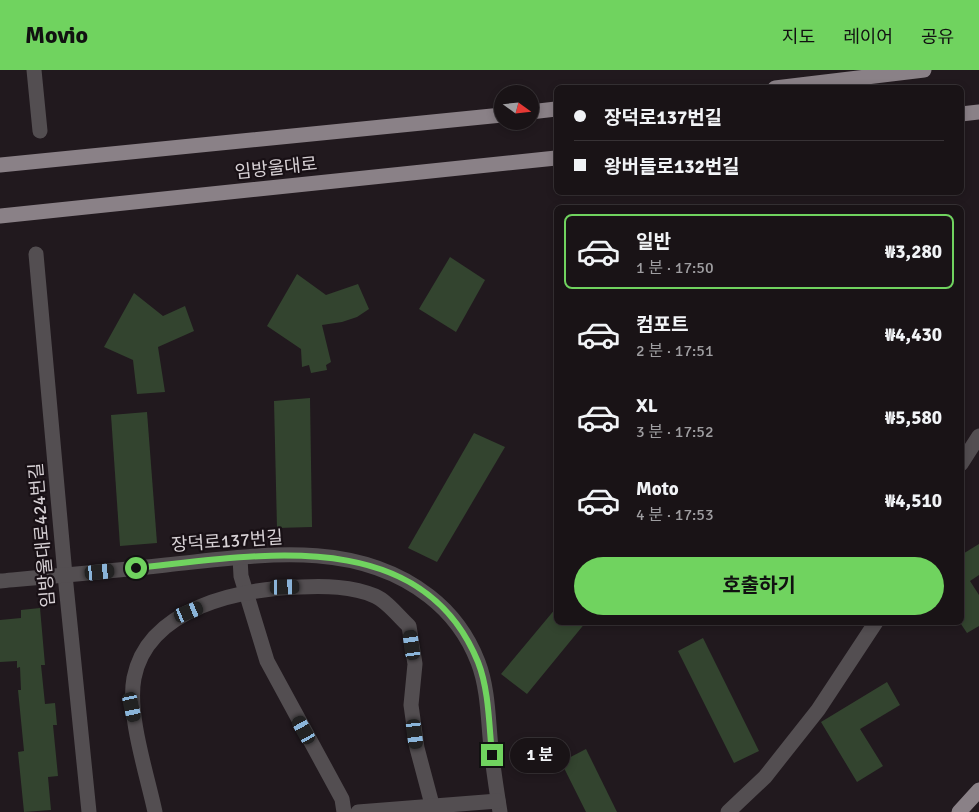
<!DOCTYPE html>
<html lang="ko">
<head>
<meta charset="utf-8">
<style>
	body { margin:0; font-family:Signika,"Noto Sans KR",sans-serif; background:#262023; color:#f1f3f6; height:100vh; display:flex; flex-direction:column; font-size:19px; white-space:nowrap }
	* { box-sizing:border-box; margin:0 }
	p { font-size:16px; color:#9f9ea1 }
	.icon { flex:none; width:28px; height:28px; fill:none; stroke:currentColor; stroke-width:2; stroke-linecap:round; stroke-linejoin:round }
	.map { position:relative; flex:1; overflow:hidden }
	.details { position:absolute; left:554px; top:135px; width:410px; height:420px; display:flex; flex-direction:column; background:#191316; border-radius:8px; box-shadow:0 2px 8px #0003,0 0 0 1px #373235 }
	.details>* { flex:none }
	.guide { position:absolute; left:554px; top:15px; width:410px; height:110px; border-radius:8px; box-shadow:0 2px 8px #0003,0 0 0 1px #373235; display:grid; align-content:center; height:110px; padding:0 20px; background:#191316 }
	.needle { width:32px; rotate:105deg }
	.controls { position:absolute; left:494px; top:15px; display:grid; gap:10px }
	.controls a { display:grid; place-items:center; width:45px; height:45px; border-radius:50%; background:#191316; box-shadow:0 2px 8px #0003,0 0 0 1px #373235; font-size:25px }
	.end { position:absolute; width:22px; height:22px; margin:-11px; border:6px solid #70d35f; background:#111; box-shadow:0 0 0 2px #111 }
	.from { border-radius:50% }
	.bubble { position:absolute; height:35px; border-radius:18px; background:#191316; box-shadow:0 2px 8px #0003,0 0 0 1px #373235; font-size:16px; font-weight:700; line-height:35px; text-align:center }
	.car { position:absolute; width:15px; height:30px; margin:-15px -8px; border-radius:6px; box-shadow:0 0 4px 1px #0007; background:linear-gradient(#222 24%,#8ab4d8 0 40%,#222 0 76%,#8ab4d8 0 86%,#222 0) }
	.guide b { display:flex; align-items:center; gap:18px; height:48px; font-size:19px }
	.guide b+b { border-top:1px solid #373235 }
	.guide i { width:12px; height:12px; background:#f1f3f6 }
	ul { padding:9px 0 0; list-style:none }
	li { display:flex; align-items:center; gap:15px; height:75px; margin:0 10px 8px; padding:0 10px; border:2px solid transparent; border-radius:8px }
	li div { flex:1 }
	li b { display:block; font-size:19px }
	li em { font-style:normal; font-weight:700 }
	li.selected { border-color:#70d35f }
	li>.icon { width:45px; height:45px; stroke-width:1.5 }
	.action { display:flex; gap:10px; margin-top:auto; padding:10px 20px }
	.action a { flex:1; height:58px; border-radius:30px; background:#70d35f; color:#111; font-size:20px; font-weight:700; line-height:58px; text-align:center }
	header { display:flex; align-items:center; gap:30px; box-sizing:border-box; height:70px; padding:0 25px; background:#70d35f; color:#111 }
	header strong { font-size:24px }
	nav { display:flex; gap:28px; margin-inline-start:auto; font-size:18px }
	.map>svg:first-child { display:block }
	.building { fill:#33442f }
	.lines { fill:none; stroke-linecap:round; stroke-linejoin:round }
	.minor { stroke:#534e51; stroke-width:15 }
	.major { stroke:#8a8187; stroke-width:15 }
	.route { stroke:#70d35f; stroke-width:6 }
	.labels { text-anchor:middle; stroke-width:4.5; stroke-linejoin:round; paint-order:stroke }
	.street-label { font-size:18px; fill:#d7d1d5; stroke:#181015 }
</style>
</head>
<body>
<header>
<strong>Movio</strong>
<nav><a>지도</a><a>레이어</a><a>공유</a></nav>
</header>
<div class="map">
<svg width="979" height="742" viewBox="0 0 979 742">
	<rect width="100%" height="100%" fill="#21191e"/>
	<!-- building -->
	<g class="building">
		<path d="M450 187 485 210 456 262 419 239Z"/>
		<path d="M297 204 326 225 358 214 369 239 357 247 342 252 322 255 331 292 326 295 327 300 311 303 309 295 302 297 301 279 267 256Z"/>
		<path d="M134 223 163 246 185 236 194 261 158 277 165 322 137 324 133 290 104 277Z"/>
		<path d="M310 328 312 457 277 458 274 331Z"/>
		<path d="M147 342 157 473 120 476 111 345Z"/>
		<path d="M474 363 505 377 437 492 408 478Z"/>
		<path d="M979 474V505L970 511 979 525V556L967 563 961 554V485Z"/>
		<path d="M40 538 45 595H41L45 634 55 633 57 655H53L58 706 48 707 51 740 24 742 18 682 24 681 18 620H21L20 597 17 598V591L0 592V550L21 548V540Z"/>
		<path d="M556 538V552H586L527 624 501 604Z"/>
		<path d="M703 568 759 681 734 693 678 581Z"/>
		<path d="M887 612 900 635 860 659 883 696 857 712 821 652Z"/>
		<path d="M586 679 617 742H586L561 692Z"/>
	</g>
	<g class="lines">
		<!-- minor -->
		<g class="minor">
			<path d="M34 0 40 61"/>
			<path d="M36 184 65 505 89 742"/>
			<path d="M961 394 979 366"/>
			<path d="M240 488 241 506 267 591 342 729 344 742"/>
			<path d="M0 511C55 506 111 501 166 495 255 486 353 467 429 526 451 543 468 566 478 592 487 615 488 643 490 667 492 692 496 717 500 742"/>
			<path d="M155 742C147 704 127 645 134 608 148 537 241 519 300 517 325 516 352 516 375 526 387 531 399 547 409 556L415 594 411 635 417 678 434 742"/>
			<path d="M358 742 498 731"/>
			<path d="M728 742 765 707 818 640 876 552"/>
		</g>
		<!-- major -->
		<g class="major">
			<path d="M775 18 924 0"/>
			<path d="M530 42 556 39"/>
			<path d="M961 44 979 42"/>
			<path d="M0 95 502 45"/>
			<path d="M0 146 556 88"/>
			<path d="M959 742 979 720"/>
		</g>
	</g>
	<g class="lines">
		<!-- route -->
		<path class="route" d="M136 498C254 486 421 452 478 592 489 620 489 655 492 685"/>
	</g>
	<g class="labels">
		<!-- street labels -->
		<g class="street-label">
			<text transform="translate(276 98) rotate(-6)" y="6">임방울대로</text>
			<text transform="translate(42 465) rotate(-95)" y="6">임방울대로424번길</text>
			<text transform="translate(227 471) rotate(-4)" y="6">장덕로137번길</text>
		</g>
	</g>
</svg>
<div class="controls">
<a><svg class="needle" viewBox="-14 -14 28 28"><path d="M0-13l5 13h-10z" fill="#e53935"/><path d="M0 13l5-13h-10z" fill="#9f9ea1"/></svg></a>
</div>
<i class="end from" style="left:136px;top:498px"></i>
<i class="end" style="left:492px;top:685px"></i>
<div class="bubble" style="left:510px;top:668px;width:60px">1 분</div>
<i class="car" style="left:100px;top:502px;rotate:84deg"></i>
<i class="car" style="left:285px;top:517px;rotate:89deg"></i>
<i class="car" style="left:189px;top:542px;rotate:68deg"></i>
<i class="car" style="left:412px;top:575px;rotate:352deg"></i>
<i class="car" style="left:132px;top:637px;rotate:168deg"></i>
<i class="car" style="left:304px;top:660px;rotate:331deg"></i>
<i class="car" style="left:415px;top:664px;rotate:173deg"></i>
<div class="guide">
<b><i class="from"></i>장덕로137번길</b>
<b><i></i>왕버들로132번길</b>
</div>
<section class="details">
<ul>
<li class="selected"><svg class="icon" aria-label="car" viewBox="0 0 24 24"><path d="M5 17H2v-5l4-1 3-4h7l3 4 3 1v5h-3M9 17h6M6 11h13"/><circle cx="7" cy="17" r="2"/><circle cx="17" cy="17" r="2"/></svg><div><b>일반</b><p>1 분 · 17:50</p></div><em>₩3,280</em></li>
<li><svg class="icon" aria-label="car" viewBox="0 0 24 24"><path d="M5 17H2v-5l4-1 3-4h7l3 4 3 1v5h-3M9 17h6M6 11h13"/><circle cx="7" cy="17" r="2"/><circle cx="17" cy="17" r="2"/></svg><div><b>컴포트</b><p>2 분 · 17:51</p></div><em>₩4,430</em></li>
<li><svg class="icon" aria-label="car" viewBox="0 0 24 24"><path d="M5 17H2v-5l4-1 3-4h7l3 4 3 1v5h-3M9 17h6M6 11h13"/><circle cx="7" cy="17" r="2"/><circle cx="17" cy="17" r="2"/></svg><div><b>XL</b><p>3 분 · 17:52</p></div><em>₩5,580</em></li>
<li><svg class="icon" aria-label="car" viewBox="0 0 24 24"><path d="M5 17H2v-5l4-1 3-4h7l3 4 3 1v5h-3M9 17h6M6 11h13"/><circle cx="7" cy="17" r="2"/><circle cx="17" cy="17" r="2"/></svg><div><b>Moto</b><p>4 분 · 17:53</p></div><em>₩4,510</em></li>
</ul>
<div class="action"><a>호출하기</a></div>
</section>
</div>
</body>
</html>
